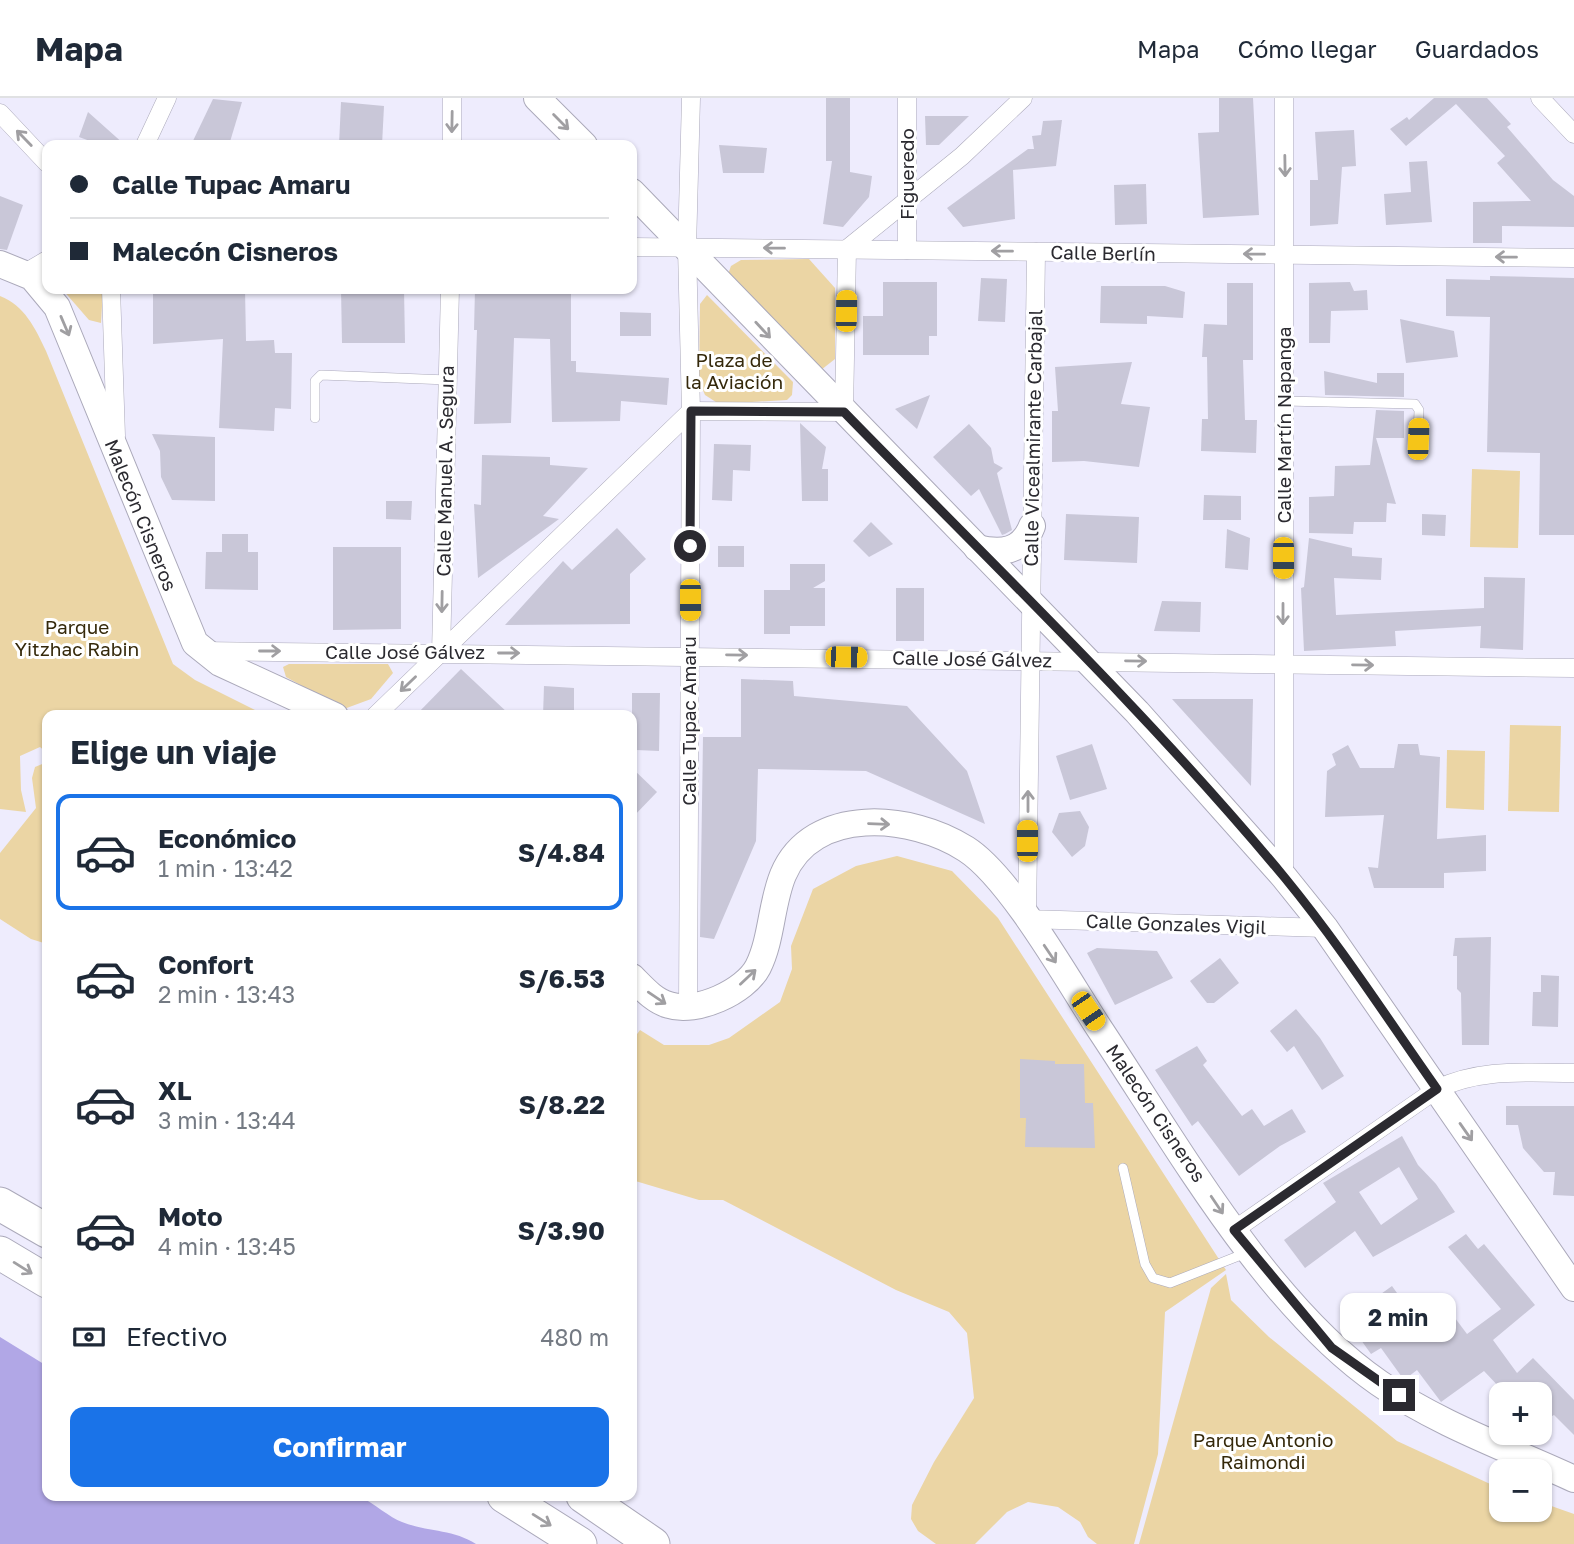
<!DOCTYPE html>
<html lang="es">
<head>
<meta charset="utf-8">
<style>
	body { margin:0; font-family:"Golos Text",sans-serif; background:#f6f6f7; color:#1f2937; height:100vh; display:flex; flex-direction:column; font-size:26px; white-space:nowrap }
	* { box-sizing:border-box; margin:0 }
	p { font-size:23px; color:#747a83 }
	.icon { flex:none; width:38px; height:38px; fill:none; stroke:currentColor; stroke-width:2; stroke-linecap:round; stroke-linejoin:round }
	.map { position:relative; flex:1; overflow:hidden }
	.drawer { position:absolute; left:42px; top:612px; width:595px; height:791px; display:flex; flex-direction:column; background:#fff; border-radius:14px; box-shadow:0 2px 5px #0004 }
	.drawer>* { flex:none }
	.hud { position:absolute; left:42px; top:42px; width:595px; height:154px; border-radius:14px; box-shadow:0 2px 5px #0004; display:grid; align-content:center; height:154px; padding:0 28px; background:#fff }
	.controls { position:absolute; left:1489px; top:1284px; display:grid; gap:14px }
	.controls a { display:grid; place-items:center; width:63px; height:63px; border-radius:14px; background:#fff; box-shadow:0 2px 5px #0004; font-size:35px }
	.end { position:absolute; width:32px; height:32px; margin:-16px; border:9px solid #2b2a30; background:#fff; box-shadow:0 0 0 4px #fff }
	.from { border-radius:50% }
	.bubble { position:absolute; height:49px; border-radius:14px; background:#fff; box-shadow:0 2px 5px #0004; font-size:23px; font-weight:700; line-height:49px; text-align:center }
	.car { position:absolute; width:21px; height:42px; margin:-21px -10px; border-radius:9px; box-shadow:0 0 5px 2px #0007; background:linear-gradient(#f5c518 24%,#345 0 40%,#f5c518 0 76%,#345 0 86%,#f5c518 0) }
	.hud b { display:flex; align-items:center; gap:24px; height:66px; font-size:26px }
	.hud b+b { border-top:2px solid #e0e1e3 }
	.hud i { width:18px; height:18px; background:#1f2937 }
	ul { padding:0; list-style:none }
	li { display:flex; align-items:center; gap:21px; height:116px; margin:0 14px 10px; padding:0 14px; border:4px solid transparent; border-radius:14px }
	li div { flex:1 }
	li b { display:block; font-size:26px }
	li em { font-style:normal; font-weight:700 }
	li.on { border-color:#1a73e8 }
	li>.icon { width:63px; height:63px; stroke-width:1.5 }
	h2 { padding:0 28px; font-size:32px; line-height:84px }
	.pay { display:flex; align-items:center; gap:18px; height:77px; padding:0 28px; font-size:26px }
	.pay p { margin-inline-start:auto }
	.primary-button { display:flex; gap:14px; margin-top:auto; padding:14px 28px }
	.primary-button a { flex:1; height:80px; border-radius:14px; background:#1a73e8; color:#fff; font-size:28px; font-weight:700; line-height:80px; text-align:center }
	header { display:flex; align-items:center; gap:42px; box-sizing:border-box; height:98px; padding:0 35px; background:#fff; border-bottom:2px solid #e0e1e3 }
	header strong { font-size:33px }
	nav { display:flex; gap:38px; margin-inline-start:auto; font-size:24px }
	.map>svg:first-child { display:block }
	.green { fill:#ebd5a4 }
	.water { fill:#b1a7e6 }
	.building { fill:#c9c7d8; fill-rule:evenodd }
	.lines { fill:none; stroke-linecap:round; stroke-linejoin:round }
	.lane-casing { stroke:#aba9ba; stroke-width:10 }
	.street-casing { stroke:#aba9ba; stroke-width:19 }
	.secondary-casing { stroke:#aba9ba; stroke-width:28 }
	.highway-casing { stroke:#aba9ba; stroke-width:35 }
	.lane { stroke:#fff; stroke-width:9 }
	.street { stroke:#fff; stroke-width:18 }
	.secondary { stroke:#fff; stroke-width:26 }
	.highway { stroke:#fff; stroke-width:33 }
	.oneway { stroke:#a09fa2 }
	.route { stroke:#2b2a30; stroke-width:9 }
	.labels { text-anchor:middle; stroke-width:6; stroke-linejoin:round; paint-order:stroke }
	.street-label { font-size:19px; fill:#2b2a30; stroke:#fff }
	.park-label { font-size:19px; fill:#35290b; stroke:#fff }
</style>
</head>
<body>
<header>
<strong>Mapa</strong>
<nav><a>Mapa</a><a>Cómo llegar</a><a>Guardados</a></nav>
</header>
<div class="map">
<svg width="1574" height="1446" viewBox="0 0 1574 1446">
	<rect width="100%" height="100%" fill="#eeecfd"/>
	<!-- green -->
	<g class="green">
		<path d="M809 161 835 190V261L821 272 727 179 731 168 741 162Z"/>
		<path d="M62 191H103L101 225 89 222Z"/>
		<path d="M707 197 793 284 792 297 787 302 719 306 705 297 699 283 700 206Z"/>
		<path d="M0 198C25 208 35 230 46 253L173 566 195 582 267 618H47V655L40 649 20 658 21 692 26 714 0 711Z"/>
		<path d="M1472 371 1520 373 1518 450 1470 449Z"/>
		<path d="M289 566H388L393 575 371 601 344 611 286 579 283 569Z"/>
		<path d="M1510 627 1561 628 1559 714 1508 713Z"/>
		<path d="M1447 652 1485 653 1484 712 1446 710Z"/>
		<path d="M47 664V846L31 841 0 821V755L36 710 32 680 35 669Z"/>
		<path d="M897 758 952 773 998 820 1226 1172 1165 1214 1158 1356 1134 1446H1097L1088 1439 1080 1424 1058 1409 1028 1404 1007 1414 975 1446H936L918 1433 911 1421 912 1407 934 1364 974 1300 967 1235 949 1214 896 1192 723 1102H699L632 1082V943L640 932 664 947H709L729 940 780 904 792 871 791 848 813 791 856 768Z"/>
		<path d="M1226 1176 1231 1202 1269 1239 1397 1343 1501 1391 1502 1412H1540V1404L1574 1416V1446H1139L1211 1190Z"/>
	</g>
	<!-- water -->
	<path class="water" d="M0 1239 47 1268V1398H359C374 1405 390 1420 402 1424 427 1434 453 1431 476 1446H0Z"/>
	<!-- building -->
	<g class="building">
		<path d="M826 0H850V74L872 78 869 99 843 129 823 126 832 63H826Z"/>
		<path d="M1219 0H1253L1259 117 1203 120 1198 35 1219 34Z"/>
		<path d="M1434 0H1487L1511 26 1507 29 1553 82 1574 98V129L1502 128V145H1473V104L1531 103 1497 65 1505 58 1456 6 1406 48 1390 31 1407 19 1409 22Z"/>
		<path d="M213 1 242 4 229 47H191Z"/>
		<path d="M341 4 384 8 382 47H339Z"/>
		<path d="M88 14 125 47H89L90 43 79 39Z"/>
		<path d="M925 18H969L939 47H926Z"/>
		<path d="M1062 22 1056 68 1013 72 1015 121 963 129 947 110 1028 51H1034L1032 38 1041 37 1043 23Z"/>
		<path d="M1354 32 1356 68 1342 69 1338 126 1310 128V82H1318L1315 34Z"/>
		<path d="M719 47 767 50 764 75H723Z"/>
		<path d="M1427 63 1432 124 1386 127 1384 96 1411 94 1409 64Z"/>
		<path d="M1146 86 1147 126 1115 127 1114 87Z"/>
		<path d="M0 98 23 107 7 152 0 151Z"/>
		<path d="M1490 178 1574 180V437H1539L1540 355 1487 354 1490 219 1446 218V181L1490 182Z"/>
		<path d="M981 180 1007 181 1005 224 978 223Z"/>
		<path d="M883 184H937V238H929V257H863V218H883Z"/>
		<path d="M1350 184 1354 193 1367 192 1368 212 1331 213 1330 245H1309V185Z"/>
		<path d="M1227 185H1253V262H1243L1245 322H1257L1256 355 1201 353 1202 321H1208L1207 259H1202L1204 226 1227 227Z"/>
		<path d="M1101 188H1165L1185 194 1183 220 1147 218V226L1100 225Z"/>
		<path d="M153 191H245L246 243 274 242 275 255H292L291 311 275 310 274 333 219 330 223 241 153 246Z"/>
		<path d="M341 191H404L405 245H342Z"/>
		<path d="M475 191H571V263H576V274L669 280 667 307 621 303 620 323 552 324 550 241 514 240 511 325 474 326 477 232H474Z"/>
		<path d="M620 214 651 215V238H620Z"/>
		<path d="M1400 221 1454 233 1458 259 1406 265Z"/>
		<path d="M1132 264 1121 306 1150 309 1139 369 1084 363 1052 364V313H1058L1055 269Z"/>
		<path d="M1324 273 1377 285V275H1404V299L1325 297Z"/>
		<path d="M930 297 917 331 895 311Z"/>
		<path d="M1376 312 1404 313V340H1376L1396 406 1387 405 1386 424H1354L1353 436 1309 435V399L1334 398 1335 368 1370 367Z"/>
		<path d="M800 325 826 349 822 371H828V403H802Z"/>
		<path d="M969 326 991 350 994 365 1003 370 997 375 1012 432 1005 436 1002 437 979 391 971 398 933 359Z"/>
		<path d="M152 336 215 339V403L172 402 161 379 160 353Z"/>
		<path d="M714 346 751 347 750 373 733 372 732 403 712 402Z"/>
		<path d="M482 357 550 359V367L588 370 543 418 559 421 478 480 474 406 481 407Z"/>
		<path d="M1204 397 1241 398V422H1203Z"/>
		<path d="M386 403H412L411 422 386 421Z"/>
		<path d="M1066 416 1139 419 1137 465 1064 462Z"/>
		<path d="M1422 416 1446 417 1445 438 1422 437Z"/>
		<path d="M871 424 893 446 869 459 853 443Z"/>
		<path d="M617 430 646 461 630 476V526L505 527 563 463 572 472Z"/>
		<path d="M1227 431 1250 440 1248 472 1225 470Z"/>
		<path d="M222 436H248V454H258V492L205 491 206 454H222Z"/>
		<path d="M1309 440 1352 450V458L1382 460 1381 482 1334 480 1336 517 1484 510V479L1525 480 1523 552 1480 550 1481 528 1395 533 1396 548 1304 553 1301 490 1304 489Z"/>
		<rect x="718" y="448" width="26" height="21"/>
		<path d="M333 449H401V531L333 532Z"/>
		<path d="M790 466H825V483L813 490H825V528H790V536H764V492H790Z"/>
		<rect x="896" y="490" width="28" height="53"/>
		<path d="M1162 503 1201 504 1200 534 1154 533Z"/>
		<path d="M461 571 511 618H415Z"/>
		<path d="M741 581 793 583 794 598 907 608 967 673 985 726 866 673 758 671 756 743 714 841 700 839 703 639H741Z"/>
		<path d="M544 588 574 590V618H543Z"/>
		<path d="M632 595H660L659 653 636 652 637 634H632Z"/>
		<path d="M1172 601H1253L1251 688Z"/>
		<path d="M1092 646 1107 691 1070 702 1056 658Z"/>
		<path d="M1398 646H1418L1420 657 1440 659 1437 741 1486 737V773L1444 775V790H1374L1368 769 1378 770 1384 717 1325 719 1327 673 1336 667 1332 656 1348 647 1360 670H1394Z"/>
		<path d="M632 670 657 694 632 720Z"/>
		<path d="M1080 713 1089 729 1085 748 1072 759 1052 734 1059 715Z"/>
		<path d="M1491 839 1489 947H1462L1461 895 1457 891V858H1453L1455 840Z"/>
		<path d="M1097 850 1157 853 1173 880 1115 907 1087 855Z"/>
		<path d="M1220 860 1239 885 1214 905H1207L1190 883Z"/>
		<path d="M1541 877 1559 878 1558 929 1532 928 1533 894H1541Z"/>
		<path d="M1296 911 1320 940 1344 978 1322 992 1294 948 1287 954 1270 933Z"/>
		<path d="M1197 948 1207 963 1203 967 1242 1018 1252 1011 1264 1028 1292 1011 1306 1034 1280 1048 1239 1078 1198 1023 1192 1028 1155 972Z"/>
		<path d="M1020 961 1055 963V966H1084L1085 1005H1093L1095 1050 1025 1049 1026 1020H1020Z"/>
		<path d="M1506 1008H1574V1098L1553 1097 1555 1074H1544L1523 1050 1518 1027H1506Z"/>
		<path d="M1402 1038 1418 1067 1436 1086 1455 1114 1373 1159 1355 1133 1305 1170 1284 1142 1336 1104 1323 1085ZM1399 1069 1418 1101 1381 1127 1359 1094Z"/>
		<path d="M1466 1136 1478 1151 1484 1146 1535 1207 1493 1242 1517 1275 1533 1260 1574 1302V1337L1554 1317 1540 1324V1297H1495L1501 1291 1484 1273 1441 1304 1417 1272 1404 1282 1381 1250 1371 1256 1346 1221 1392 1188 1417 1223 1443 1204 1467 1236 1501 1211 1448 1149Z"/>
	</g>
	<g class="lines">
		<!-- lane casing -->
		<g class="lane-casing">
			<g id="lane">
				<path d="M1284 303 1415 306 1419 312 1418 341"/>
				<path d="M315 320V283L321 277 448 282"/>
				<path d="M1123 1070 1145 1166 1153 1180 1170 1185 1246 1155"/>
			</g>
		</g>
		<!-- street casing -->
		<g class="street-casing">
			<g id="street">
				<path d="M1284 0V779"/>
				<path d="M1540 0 1574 36"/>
				<path d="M0 15 47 65"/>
				<path d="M145 47 167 0"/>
				<path d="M452 47V0"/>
				<path d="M632 149 1574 160"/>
				<path d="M907 152V0"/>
				<path d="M1036 154 1027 821 1325 830"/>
				<path d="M25 175 47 162"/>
				<path d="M111 191 116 338"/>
				<path d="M202 553 1574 570"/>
				<path d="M441 555 450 191"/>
				<path d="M375 618 691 313 844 314 847 151 962 58 1023 0"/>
				<path d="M688 909 691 313 687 150 691 0"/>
				<path d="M1234 1132 1437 991C1481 970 1526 975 1574 975"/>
			</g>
		</g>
		<!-- secondary casing -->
		<g class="secondary-casing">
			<g id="secondary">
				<path d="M537 0 584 47"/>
				<path d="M632 94 1137 614 1284 779 1325 830 1574 1190"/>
				<path d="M0 166 32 179 57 209 195 545 220 565 335 618"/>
				<path d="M977 450C1001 456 1022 454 1032 428"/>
				<path d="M632 879C643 890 654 903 669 907 696 916 745 894 758 869 772 841 771 806 783 777 812 707 912 716 966 751 1010 779 1069 884 1099 930 1175 1044 1267 1208 1379 1285 1438 1326 1509 1351 1574 1381"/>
			</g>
		</g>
		<!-- highway casing -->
		<g class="highway-casing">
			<g id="highway">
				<path d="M0 1106 47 1133"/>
				<path d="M0 1155 47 1183"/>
				<path d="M504 1398 580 1446"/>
				<path d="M583 1398 653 1446"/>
			</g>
		</g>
		<!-- lane -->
		<use href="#lane" class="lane"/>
		<!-- street -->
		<use href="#street" class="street"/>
		<!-- secondary -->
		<use href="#secondary" class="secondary"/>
		<!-- highway -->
		<use href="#highway" class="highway"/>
	</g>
	<!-- one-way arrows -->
	<defs><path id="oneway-shaft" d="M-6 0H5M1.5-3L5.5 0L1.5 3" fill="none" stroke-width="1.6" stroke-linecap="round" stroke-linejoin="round" transform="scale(1.75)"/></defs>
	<g class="oneway">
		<use href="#oneway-shaft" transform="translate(452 24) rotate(91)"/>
		<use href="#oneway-shaft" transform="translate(561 24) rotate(45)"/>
		<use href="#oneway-shaft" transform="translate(24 40) rotate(-134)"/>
		<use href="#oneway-shaft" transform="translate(1285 68) rotate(89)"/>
		<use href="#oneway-shaft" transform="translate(774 150) rotate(-179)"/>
		<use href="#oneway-shaft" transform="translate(1002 153) rotate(-179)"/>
		<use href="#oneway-shaft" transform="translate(1254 156) rotate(-179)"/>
		<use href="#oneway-shaft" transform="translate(1506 159) rotate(-179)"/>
		<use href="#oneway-shaft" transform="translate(65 228) rotate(67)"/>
		<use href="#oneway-shaft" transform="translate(763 232) rotate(47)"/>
		<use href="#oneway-shaft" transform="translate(442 504) rotate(91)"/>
		<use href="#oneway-shaft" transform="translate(1283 516) rotate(90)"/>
		<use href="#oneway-shaft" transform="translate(270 553)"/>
		<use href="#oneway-shaft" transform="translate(509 555)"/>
		<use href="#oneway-shaft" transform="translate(737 557) rotate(1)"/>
		<use href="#oneway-shaft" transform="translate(1136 563) rotate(1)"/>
		<use href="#oneway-shaft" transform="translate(1363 567) rotate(1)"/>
		<use href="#oneway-shaft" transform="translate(408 586) rotate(136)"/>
		<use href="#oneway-shaft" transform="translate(1028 703) rotate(-90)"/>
		<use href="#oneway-shaft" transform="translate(879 726) rotate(2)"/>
		<use href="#oneway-shaft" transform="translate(1050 856) rotate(56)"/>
		<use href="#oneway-shaft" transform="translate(748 879) rotate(-43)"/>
		<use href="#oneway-shaft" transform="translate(657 900) rotate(34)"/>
		<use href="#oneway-shaft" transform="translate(1466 1034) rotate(55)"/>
		<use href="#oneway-shaft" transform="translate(1217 1107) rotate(56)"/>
		<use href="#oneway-shaft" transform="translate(23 1170) rotate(32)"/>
		<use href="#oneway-shaft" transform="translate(542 1422) rotate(32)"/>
	</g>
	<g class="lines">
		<!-- route -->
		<path class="route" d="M690 448 691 313 844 314C993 467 1149 616 1285 780 1340 847 1387 920 1437 991L1234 1132 1332 1250 1399 1297"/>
	</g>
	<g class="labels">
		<!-- street labels -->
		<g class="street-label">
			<text transform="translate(907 76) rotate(-90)" y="7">Figueredo</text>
			<text transform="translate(1103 155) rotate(1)" y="7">Calle Berlín</text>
			<text transform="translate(1284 327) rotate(-90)" y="7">Calle Martín Napanga</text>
			<text transform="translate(1033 340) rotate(-89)" y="7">Calle Vicealmirante Carbajal</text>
			<text transform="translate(445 373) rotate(-89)" y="7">Calle Manuel A. Segura</text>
			<text transform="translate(141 417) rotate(68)" y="7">Malecón Cisneros</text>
			<text x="405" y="561">Calle José Gálvez</text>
			<text transform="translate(972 561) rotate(1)" y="7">Calle José Gálvez</text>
			<text transform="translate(689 623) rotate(-90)" y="7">Calle Tupac Amaru</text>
			<text transform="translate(1176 826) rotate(2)" y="7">Calle Gonzales Vigil</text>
			<text transform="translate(1156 1015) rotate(56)" y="7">Malecón Cisneros</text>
		</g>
		<!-- park labels -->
		<g class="park-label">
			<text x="734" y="269">Plaza de<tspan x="734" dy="22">la Aviación</tspan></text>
			<text x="77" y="536">Parque<tspan x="77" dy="22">Yitzhac Rabin</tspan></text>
			<text x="1263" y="1349">Parque Antonio<tspan x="1263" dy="22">Raimondi</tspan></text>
		</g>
	</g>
</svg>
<div class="controls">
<a>+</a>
<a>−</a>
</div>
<i class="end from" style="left:690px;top:448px"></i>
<i class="end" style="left:1399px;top:1297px"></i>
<div class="bubble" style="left:1340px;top:1195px;width:116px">2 min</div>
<i class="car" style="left:846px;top:213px;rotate:1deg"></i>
<i class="car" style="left:1418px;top:341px;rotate:2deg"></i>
<i class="car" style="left:1283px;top:460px;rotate:180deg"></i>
<i class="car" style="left:690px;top:502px;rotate:180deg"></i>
<i class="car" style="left:846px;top:559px;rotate:91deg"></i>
<i class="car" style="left:1027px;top:743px;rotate:0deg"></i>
<i class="car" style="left:1088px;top:913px;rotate:146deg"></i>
<div class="hud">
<b><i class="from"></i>Calle Tupac Amaru</b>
<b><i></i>Malecón Cisneros</b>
</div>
<section class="drawer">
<h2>Elige un viaje</h2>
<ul>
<li class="on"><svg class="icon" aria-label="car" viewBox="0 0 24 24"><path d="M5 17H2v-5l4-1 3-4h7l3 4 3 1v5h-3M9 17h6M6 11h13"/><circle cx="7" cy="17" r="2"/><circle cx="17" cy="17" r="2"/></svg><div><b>Económico</b><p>1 min · 13:42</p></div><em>S/4.84</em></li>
<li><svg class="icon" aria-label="car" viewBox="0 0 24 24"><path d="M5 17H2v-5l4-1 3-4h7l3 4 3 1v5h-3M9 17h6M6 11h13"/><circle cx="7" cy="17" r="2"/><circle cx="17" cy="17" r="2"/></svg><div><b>Confort</b><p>2 min · 13:43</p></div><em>S/6.53</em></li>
<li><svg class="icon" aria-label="car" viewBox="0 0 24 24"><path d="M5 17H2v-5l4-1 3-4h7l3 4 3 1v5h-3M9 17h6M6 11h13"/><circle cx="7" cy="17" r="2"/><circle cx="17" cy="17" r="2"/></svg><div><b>XL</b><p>3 min · 13:44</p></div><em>S/8.22</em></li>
<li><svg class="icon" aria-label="car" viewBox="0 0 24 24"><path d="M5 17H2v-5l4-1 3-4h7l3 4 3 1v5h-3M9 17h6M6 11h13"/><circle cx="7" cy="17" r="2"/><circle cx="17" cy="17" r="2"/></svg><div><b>Moto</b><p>4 min · 13:45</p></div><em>S/3.90</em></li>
</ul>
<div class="pay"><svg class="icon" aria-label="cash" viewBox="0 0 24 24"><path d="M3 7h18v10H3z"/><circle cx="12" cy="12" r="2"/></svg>Efectivo<p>480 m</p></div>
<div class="primary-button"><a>Confirmar</a></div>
</section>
</div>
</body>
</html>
